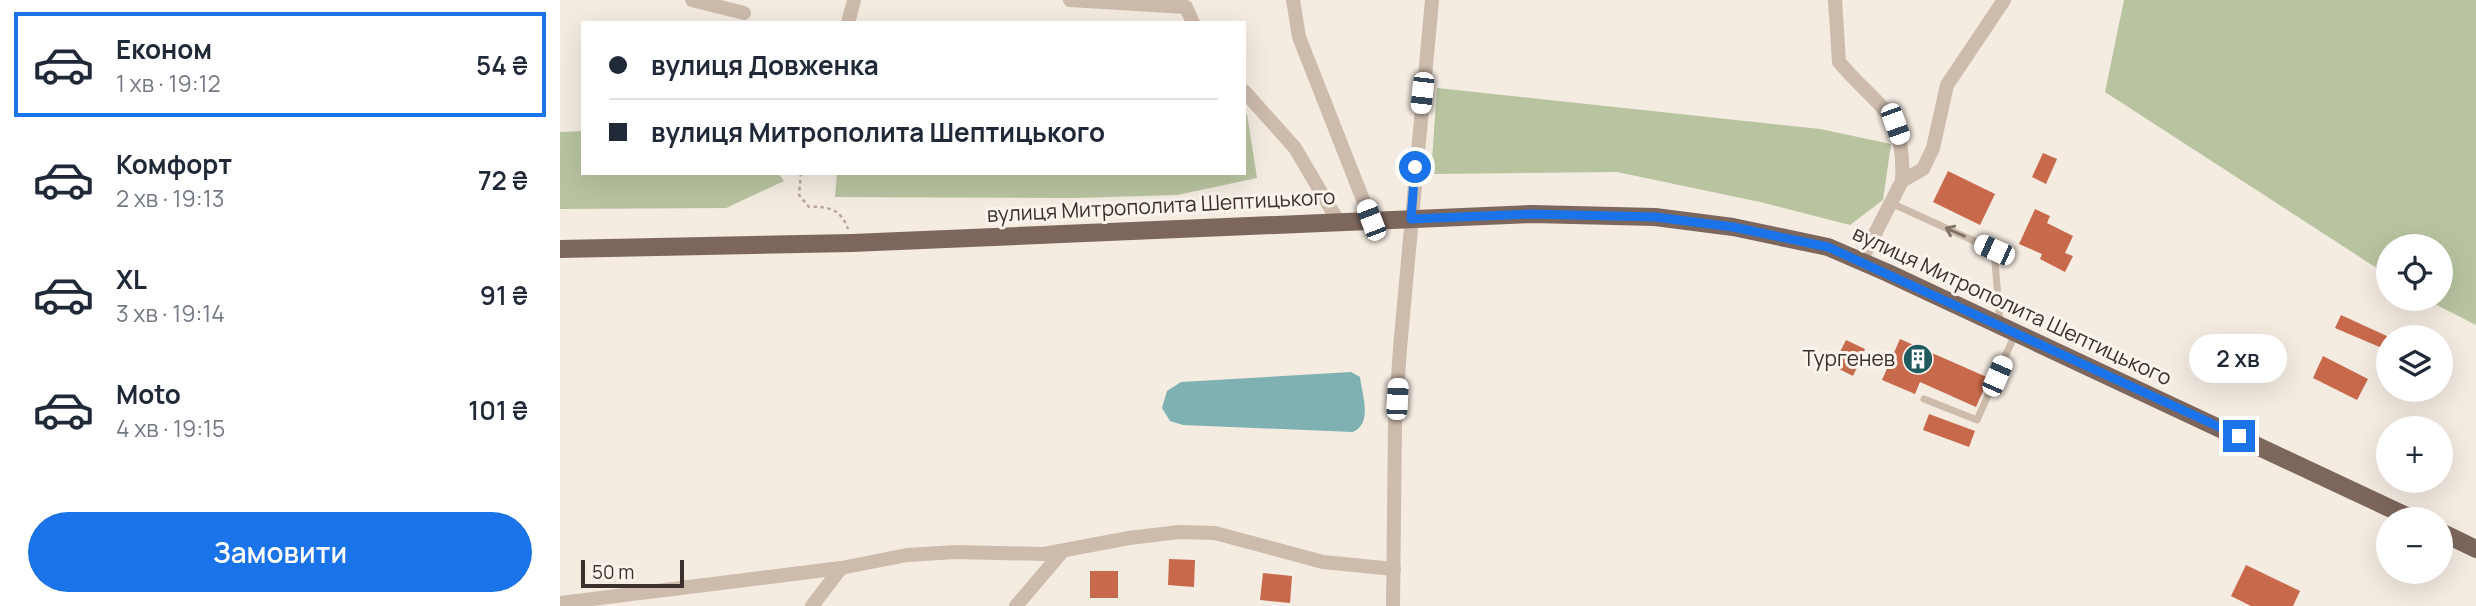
<!DOCTYPE html>
<html lang="uk">
<head>
<meta charset="utf-8">
<style>
	body { margin:0; font-family:Manrope,sans-serif; background:#f2f2f3; color:#1f2937; height:100vh; display:flex; flex-direction:column; font-size:26px; white-space:nowrap }
	* { box-sizing:border-box; margin:0 }
	p { font-size:23px; color:#747a83 }
	.icon { flex:none; width:38px; height:38px; fill:none; stroke:currentColor; stroke-width:2; stroke-linecap:round; stroke-linejoin:round }
	.map { position:relative; flex:1; overflow:hidden }
	.details { display:flex; flex-direction:column; background:#fff; width:560px }
	.details>* { flex:none }
	.hud { position:absolute; left:21px; top:21px; width:665px; height:154px; border-radius:0px; box-shadow:0 7px 28px #0002; display:grid; align-content:center; height:154px; padding:0 28px; background:#fff }
	.buttons { position:absolute; left:1816px; top:234px; display:grid; gap:14px }
	.buttons a { display:grid; place-items:center; width:77px; height:77px; border-radius:50%; background:#fff; box-shadow:0 7px 28px #0002; font-size:35px }
	.scale { position:absolute; left:21px; bottom:18px; width:103px; box-sizing:border-box; padding-left:7px; border:4px solid #3b302b; border-top:0; font-size:19px; line-height:24px; white-space:nowrap; color:#3b302b; -webkit-text-stroke:5px #fbf5ee; paint-order:stroke }
	.end { position:absolute; width:32px; height:32px; margin:-16px; border:9px solid #1a73e8; background:#fff; box-shadow:0 0 0 4px #fff }
	.from { border-radius:50% }
	.bubble { position:absolute; height:49px; border-radius:24px; background:#fff; box-shadow:0 7px 28px #0002; font-size:23px; font-weight:600; line-height:49px; text-align:center }
	.car { position:absolute; width:21px; height:42px; margin:-21px -10px; border-radius:9px; box-shadow:0 0 5px 2px #0007; background:linear-gradient(#fff 24%,#345 0 40%,#fff 0 76%,#345 0 86%,#fff 0) }
	.hud b { display:flex; align-items:center; gap:24px; height:66px; font-size:26px }
	.hud b+b { border-top:2px solid #e0e1e3 }
	.hud i { width:18px; height:18px; background:#1f2937 }
	ul { padding:12px 0 0; list-style:none }
	li { display:flex; align-items:center; gap:21px; height:105px; margin:0 14px 10px; padding:0 14px; border:4px solid transparent; border-radius:0px }
	li div { flex:1 }
	li b { display:block; font-size:26px }
	li em { font-style:normal; font-weight:600 }
	li.active { border-color:#1a73e8 }
	li>.icon { width:63px; height:63px; stroke-width:1.5 }
	.cta { display:flex; gap:14px; margin-top:auto; padding:14px 28px }
	.cta a { flex:1; height:80px; border-radius:42px; background:#1a73e8; color:#fff; font-size:28px; font-weight:600; line-height:80px; text-align:center }
	main { display:flex; flex:1; min-height:0 }
	.map>svg:first-child { display:block }
	.green { fill:#b8c4a0 }
	.water { fill:#7fb0b2 }
	.building { fill:#c8694b }
	.lines { fill:none; stroke-linecap:round; stroke-linejoin:round }
	.path { stroke:#b9a596; stroke-width:2.5; stroke-dasharray:3.5 3.5; stroke-linecap:butt }
	.service { stroke:#cdbbac; stroke-width:7 }
	.minor { stroke:#cdbbac; stroke-width:14 }
	.primary { stroke:#7d675c; stroke-width:18 }
	.oneway { stroke:#7d6f65 }
	.route { stroke:#1a73e8; stroke-width:9 }
	.labels { text-anchor:middle; stroke-width:6; stroke-linejoin:round; paint-order:stroke }
	.street-label { font-size:21px; fill:#3b302b; stroke:#fbf5ee }
	.poi-label { font-size:21px; fill:#3b302b; stroke:#fbf5ee; text-anchor:end }
</style>
</head>
<body>
<main>
<section class="details">
<ul>
<li class="active"><svg class="icon" aria-label="car" viewBox="0 0 24 24"><path d="M5 17H2v-5l4-1 3-4h7l3 4 3 1v5h-3M9 17h6M6 11h13"/><circle cx="7" cy="17" r="2"/><circle cx="17" cy="17" r="2"/></svg><div><b>Економ</b><p>1 хв · 19:12</p></div><em>54 ₴</em></li>
<li><svg class="icon" aria-label="car" viewBox="0 0 24 24"><path d="M5 17H2v-5l4-1 3-4h7l3 4 3 1v5h-3M9 17h6M6 11h13"/><circle cx="7" cy="17" r="2"/><circle cx="17" cy="17" r="2"/></svg><div><b>Комфорт</b><p>2 хв · 19:13</p></div><em>72 ₴</em></li>
<li><svg class="icon" aria-label="car" viewBox="0 0 24 24"><path d="M5 17H2v-5l4-1 3-4h7l3 4 3 1v5h-3M9 17h6M6 11h13"/><circle cx="7" cy="17" r="2"/><circle cx="17" cy="17" r="2"/></svg><div><b>XL</b><p>3 хв · 19:14</p></div><em>91 ₴</em></li>
<li><svg class="icon" aria-label="car" viewBox="0 0 24 24"><path d="M5 17H2v-5l4-1 3-4h7l3 4 3 1v5h-3M9 17h6M6 11h13"/><circle cx="7" cy="17" r="2"/><circle cx="17" cy="17" r="2"/></svg><div><b>Moto</b><p>4 хв · 19:15</p></div><em>101 ₴</em></li>
</ul>
<div class="cta"><a>Замовити</a></div>
</section>
<div class="map">
<svg width="1916" height="606" viewBox="0 0 1916 606">
	<rect width="100%" height="100%" fill="#f4ebe1"/>
	<!-- green -->
	<g class="green">
		<path d="M1564 0H1916V325L1865 299H1881V247H1829V276L1545 92Z"/>
		<path d="M877 88 1260 129 1331 144 1323 200 1290 225 1200 202 1057 172 871 174Z"/>
		<path d="M684 114H687L697 178 617 195 514 198 275 197 277 173H684Z"/>
		<path d="M23 131V173H218L224 181 166 208 0 209V132Z"/>
	</g>
	<!-- water -->
	<path class="water" d="M791 372 800 377C802 395 813 423 793 432L623 425 610 421 602 408 607 391 621 382Z"/>
	<!-- building -->
	<g class="building">
		<path d="M1483 153 1497 159 1486 184 1472 177Z"/>
		<path d="M1388 171 1435 194 1420 225 1373 202Z"/>
		<path d="M1475 209 1490 216 1487 223 1513 236 1505 253 1513 256 1505 272 1480 259 1482 254 1459 244Z"/>
		<path d="M1781 315 1829 337V351L1775 328Z"/>
		<path d="M1340 339 1429 378 1416 407 1360 382 1355 394 1322 380Z"/>
		<path d="M1286 340 1305 349 1293 376 1273 366Z"/>
		<path d="M1763 356 1808 379 1797 400 1753 378Z"/>
		<path d="M1369 414 1415 431 1409 447 1363 430Z"/>
		<path d="M609 559 635 560 634 587 608 585Z"/>
		<path d="M1686 565 1740 591 1733 606H1691L1671 596Z"/>
		<rect x="530" y="571" width="28" height="27"/>
		<path d="M703 573 732 576 730 603 700 600Z"/>
	</g>
	<g class="lines">
		<!-- path -->
		<path class="path" d="M241 173 239 195 249 207C268 206 281 209 288 229"/>
		<!-- service -->
		<g class="service">
			<path d="M1331 203 1434 250 1440 323"/>
			<path d="M1364 399 1417 420 1456 332"/>
		</g>
		<!-- minor -->
		<g class="minor">
			<path d="M132 0 184 13"/>
			<path d="M510 0 626 7 633 23"/>
			<path d="M733 0 739 37 811 220"/>
			<path d="M1275 0 1279 62C1318 108 1346 112 1342 181"/>
			<path d="M288 23 294 0"/>
			<path d="M684 91 735 148 778 221"/>
			<path d="M1301 261 1342 181 1363 169 1373 148 1387 85 1444 0"/>
			<path d="M0 603 281 568 347 555 396 552 484 554 569 538 619 532 655 533 763 562 834 569"/>
			<path d="M252 606 281 568"/>
			<path d="M456 606 502 552"/>
			<path d="M833 606 835 424 840 348 872 0"/>
		</g>
		<!-- primary -->
		<g class="primary">
			<path d="M0 249 292 243 972 214 1095 217 1173 227 1268 247 1328 273 1855 520"/>
			<path d="M1881 532 1916 549"/>
		</g>
	</g>
	<!-- one-way arrows -->
	<defs><path id="oneway-shaft" d="M-6 0H5M1.5-3L5.5 0L1.5 3" fill="none" stroke-width="1.6" stroke-linecap="round" stroke-linejoin="round" transform="scale(1.75)"/></defs>
	<use class="oneway" href="#oneway-shaft" transform="translate(1395 232) rotate(-156)"/>
	<g class="lines">
		<!-- route -->
		<path class="route" d="M855 167 851 219 972 214 1095 217 1173 227 1268 247 1679 436"/>
	</g>
	<!-- icons -->
	<defs>
		<g id="building-disc" transform="scale(1.575)"><circle r="9.5" fill="#1f5a5e" stroke="#fbf5ee"/><path d="M-4-6H4V6H1V3H-1V6H-4ZM-2.5-4.3h1.7v1.8h-1.7ZM.8-4.3h1.7v1.8H.8ZM-2.5-1h1.7V.8h-1.7ZM.8-1h1.7V.8H.8Z" fill="#fff"/></g>
	</defs>
	<g fill-rule="evenodd">
		<use href="#building-disc" x="1358" y="359"/>
	</g>
	<g class="labels">
		<!-- street labels -->
		<g class="street-label">
			<text transform="translate(601 206) rotate(-3)" y="7">вулиця Митрополита Шептицького</text>
			<text transform="translate(1452 306) rotate(25)" y="7">вулиця Митрополита Шептицького</text>
		</g>
		<!-- poi labels -->
		<g class="poi-label">
			<text x="1335" y="366">Тургенев</text>
		</g>
	</g>
</svg>
<div class="buttons">
<a><svg class="icon" aria-label="locate" viewBox="0 0 24 24"><circle cx="12" cy="12" r="6"/><path d="M12 2v4M12 18v4M2 12h4M18 12h4"/></svg></a>
<a><svg class="icon" aria-label="layers" viewBox="0 0 24 24"><path d="M12 4l9 5-9 5-9-5zM3 14l9 5 9-5"/></svg></a>
<a>+</a>
<a>−</a>
</div>
<div class="scale">50 m</div>
<i class="end from" style="left:855px;top:167px"></i>
<i class="end" style="left:1679px;top:436px"></i>
<div class="bubble" style="left:1629px;top:334px;width:98px">2 хв</div>
<i class="car" style="left:862px;top:93px;rotate:186deg"></i>
<i class="car" style="left:1335px;top:124px;rotate:160deg"></i>
<i class="car" style="left:811px;top:220px;rotate:339deg"></i>
<i class="car" style="left:1434px;top:250px;rotate:294deg"></i>
<i class="car" style="left:1437px;top:376px;rotate:24deg"></i>
<i class="car" style="left:837px;top:399px;rotate:3deg"></i>
<div class="hud">
<b><i class="from"></i>вулиця Довженка</b>
<b><i></i>вулиця Митрополита Шептицького</b>
</div>
</div>
</main>
</body>
</html>
